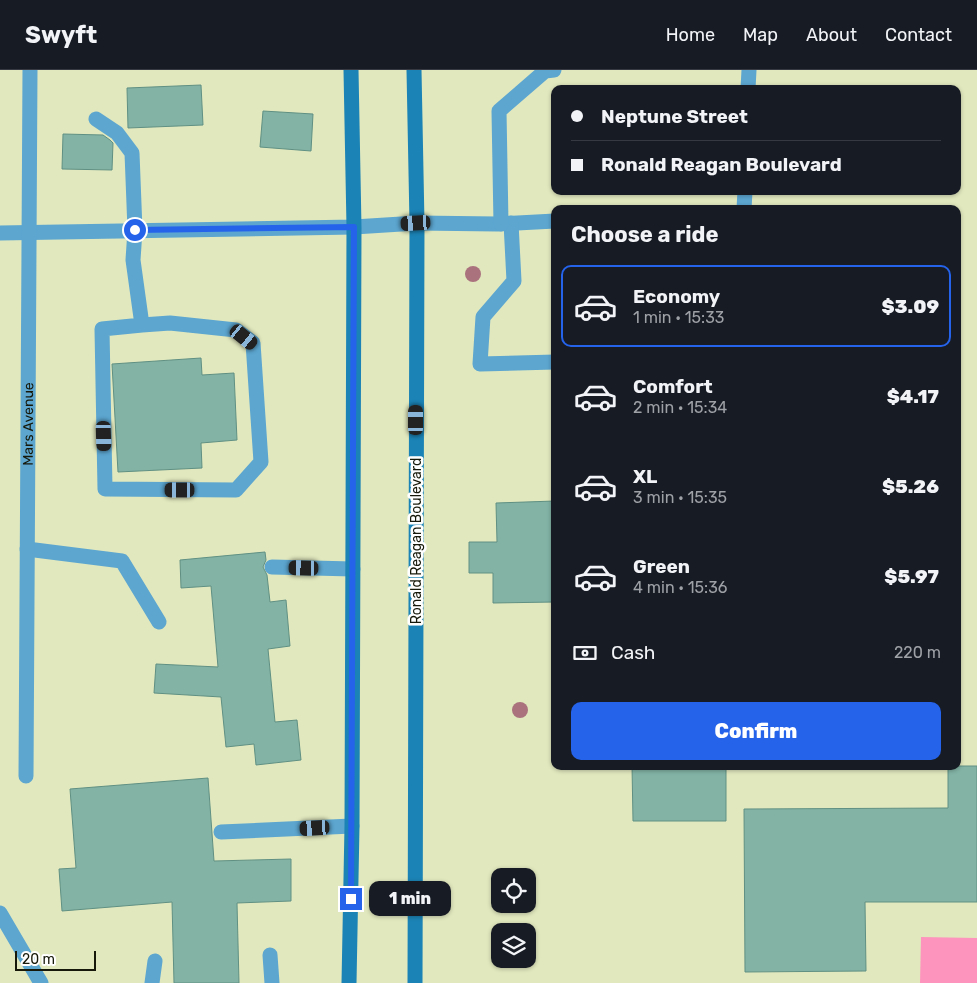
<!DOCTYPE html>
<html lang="en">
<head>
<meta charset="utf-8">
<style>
	body { margin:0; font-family:Rubik,sans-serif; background:#242831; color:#f1f3f6; height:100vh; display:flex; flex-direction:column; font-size:19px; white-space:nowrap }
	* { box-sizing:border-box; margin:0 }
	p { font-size:16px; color:#9ea1a6 }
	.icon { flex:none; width:28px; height:28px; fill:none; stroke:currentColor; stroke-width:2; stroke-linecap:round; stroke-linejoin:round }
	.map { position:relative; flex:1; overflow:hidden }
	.sheet { position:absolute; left:551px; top:135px; width:410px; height:565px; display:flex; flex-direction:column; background:#171b24; border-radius:10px; box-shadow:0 1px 4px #0004 }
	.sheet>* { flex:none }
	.hud { position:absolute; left:551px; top:15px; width:410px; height:110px; border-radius:10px; box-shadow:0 1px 4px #0004; display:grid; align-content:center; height:110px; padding:0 20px; background:#171b24 }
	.tools { position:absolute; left:491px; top:798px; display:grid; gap:10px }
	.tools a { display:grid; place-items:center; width:45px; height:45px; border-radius:10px; background:#171b24; box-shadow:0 1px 4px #0004; font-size:25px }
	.scale { position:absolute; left:15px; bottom:12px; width:81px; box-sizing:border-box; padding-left:5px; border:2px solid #161809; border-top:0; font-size:14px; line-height:18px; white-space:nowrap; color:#161809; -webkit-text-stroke:4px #fff; paint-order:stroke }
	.end { position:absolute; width:22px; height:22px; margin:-11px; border:6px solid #2563eb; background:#fff; box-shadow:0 0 0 2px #fff }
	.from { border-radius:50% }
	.bubble { position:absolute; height:35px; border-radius:10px; background:#171b24; box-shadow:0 1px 4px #0004; font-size:16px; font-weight:800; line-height:35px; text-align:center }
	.car { position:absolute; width:15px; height:30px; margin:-15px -8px; border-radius:6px; box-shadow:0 0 4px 1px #0007; background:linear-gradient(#222 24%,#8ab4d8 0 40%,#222 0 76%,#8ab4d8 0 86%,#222 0) }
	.hud b { display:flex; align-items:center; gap:18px; height:48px; font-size:19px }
	.hud b+b { border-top:1px solid #363941 }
	.hud i { width:12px; height:12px; background:#f1f3f6 }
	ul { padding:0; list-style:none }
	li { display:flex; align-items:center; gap:15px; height:82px; margin:0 10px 8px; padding:0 10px; border:2px solid transparent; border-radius:10px }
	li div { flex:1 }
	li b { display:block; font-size:19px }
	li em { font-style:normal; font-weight:800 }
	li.selected { border-color:#2563eb }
	li>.icon { width:45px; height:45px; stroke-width:1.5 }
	h2 { padding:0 20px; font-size:22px; line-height:60px }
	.pay { display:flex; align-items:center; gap:12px; height:55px; padding:0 20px; font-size:19px }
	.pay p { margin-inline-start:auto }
	.primary-button { display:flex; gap:10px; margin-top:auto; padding:10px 20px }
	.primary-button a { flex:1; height:58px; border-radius:10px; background:#2563eb; color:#fff; font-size:20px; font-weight:800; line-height:58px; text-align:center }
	header { display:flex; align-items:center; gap:30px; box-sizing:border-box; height:70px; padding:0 25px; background:#171b24; border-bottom:1px solid #363941 }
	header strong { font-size:24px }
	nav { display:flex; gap:28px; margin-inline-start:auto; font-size:18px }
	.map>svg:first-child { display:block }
	.green { fill:#fd94bd }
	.building { fill:#82b3a5; stroke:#609083 }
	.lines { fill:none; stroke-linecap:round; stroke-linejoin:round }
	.service { stroke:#5ca6d0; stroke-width:15 }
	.minor { stroke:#5ca6d0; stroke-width:15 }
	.secondary { stroke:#1b83b5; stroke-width:15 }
	.tree { fill:#a9727d }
	.route { stroke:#2563eb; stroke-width:6 }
	.labels { text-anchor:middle; stroke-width:5; stroke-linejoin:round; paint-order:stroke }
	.street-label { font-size:14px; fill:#161809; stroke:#fff }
</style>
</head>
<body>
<header>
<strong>Swyft</strong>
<nav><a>Home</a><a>Map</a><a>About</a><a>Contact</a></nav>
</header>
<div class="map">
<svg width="977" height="913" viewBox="0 0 977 913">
	<rect width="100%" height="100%" fill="#e1e8be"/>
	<!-- green -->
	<path class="green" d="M921 867 977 868V913H920Z"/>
	<!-- building -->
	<g class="building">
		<path d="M201 15 203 55 128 58 127 18Z"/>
		<path d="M263 41 313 44 311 81 260 77Z"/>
		<path d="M63 64 103 65 110 70 113 73 112 100 62 99Z"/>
		<path d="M201 288 202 305 234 303 237 370 201 373 202 398 118 402 112 294Z"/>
		<path d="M555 431V532L493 533V503H469V472H497L496 433Z"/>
		<path d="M265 482 266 490 263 497 267 505 270 532 286 530 290 576 268 579 275 652 297 650 301 690 256 695 254 674 226 677 221 627 154 623 156 594 218 597 211 516 181 518 180 490Z"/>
		<path d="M632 696H726V751H633Z"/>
		<path d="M948 696H977V832H865L866 901 745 902 744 739 948 738Z"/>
		<path d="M208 708 214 791 291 789V831L237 833 239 913H174L172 832 62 841 59 799 76 798 70 719Z"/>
	</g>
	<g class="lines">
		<!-- service -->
		<g class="service">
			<path d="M748 19 749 0"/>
			<path d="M96 49 117 63 132 83 135 160 133 190 142 255 170 253 236 260 253 273 261 392 236 420 105 419 102 259 142 255"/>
			<path d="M744 139 745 121"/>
			<path d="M417 153 497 154 555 151"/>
			<path d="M511 153 514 211 483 247 480 294 555 292"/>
			<path d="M501 154 499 41 545 1 554 0"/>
			<path d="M27 479 122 491 159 552"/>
			<path d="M272 497 353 499"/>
			<path d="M221 762 352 756"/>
			<path d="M0 843 41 913"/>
			<path d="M270 885 272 913"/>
			<path d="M152 913 155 891"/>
		</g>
		<!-- minor -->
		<g class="minor">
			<path d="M0 163 354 157 417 153"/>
			<path id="s1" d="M26 706 30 0"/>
		</g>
		<!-- secondary -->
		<g class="secondary">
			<path d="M414 0 417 153 415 913"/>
			<path d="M349 913 352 756 354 157 351 0"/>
		</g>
	</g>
	<!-- trees -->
	<g class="tree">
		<circle cx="473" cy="204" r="8"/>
		<circle cx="520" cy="640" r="8"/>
	</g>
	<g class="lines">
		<!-- route -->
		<path class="route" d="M135 160 354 157 351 829"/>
	</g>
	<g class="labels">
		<!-- street labels -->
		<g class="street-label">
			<text dy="5" stroke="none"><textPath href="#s1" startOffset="352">Mars Avenue</textPath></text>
			<text transform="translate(416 471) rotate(-90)" y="5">Ronald Reagan Boulevard</text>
		</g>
	</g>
</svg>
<div class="tools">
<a><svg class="icon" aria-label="locate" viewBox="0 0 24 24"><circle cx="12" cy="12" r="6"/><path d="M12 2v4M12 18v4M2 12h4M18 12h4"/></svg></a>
<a><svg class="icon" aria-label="layers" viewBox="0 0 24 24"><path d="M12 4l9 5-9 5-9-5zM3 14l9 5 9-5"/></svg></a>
</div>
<div class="scale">20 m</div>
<i class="end from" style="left:135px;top:160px"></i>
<i class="end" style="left:351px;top:829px"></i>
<div class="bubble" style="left:369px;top:811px;width:82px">1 min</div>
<i class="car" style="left:416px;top:153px;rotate:267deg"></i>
<i class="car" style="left:244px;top:267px;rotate:129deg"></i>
<i class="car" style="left:416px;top:350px;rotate:0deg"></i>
<i class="car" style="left:104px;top:366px;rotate:178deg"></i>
<i class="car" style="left:180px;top:420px;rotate:270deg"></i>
<i class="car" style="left:304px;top:498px;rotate:271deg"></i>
<i class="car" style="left:315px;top:758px;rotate:267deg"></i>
<div class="hud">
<b><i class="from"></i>Neptune Street</b>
<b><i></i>Ronald Reagan Boulevard</b>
</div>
<section class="sheet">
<h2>Choose a ride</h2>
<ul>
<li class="selected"><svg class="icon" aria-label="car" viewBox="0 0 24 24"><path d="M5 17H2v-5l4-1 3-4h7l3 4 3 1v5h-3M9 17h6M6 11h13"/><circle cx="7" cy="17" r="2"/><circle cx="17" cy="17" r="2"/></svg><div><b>Economy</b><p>1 min · 15:33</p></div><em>$3.09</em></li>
<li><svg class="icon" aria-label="car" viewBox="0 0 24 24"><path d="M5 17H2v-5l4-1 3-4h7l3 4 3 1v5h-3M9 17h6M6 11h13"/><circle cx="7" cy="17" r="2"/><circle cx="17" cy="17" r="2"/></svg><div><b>Comfort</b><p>2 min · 15:34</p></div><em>$4.17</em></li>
<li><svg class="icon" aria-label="car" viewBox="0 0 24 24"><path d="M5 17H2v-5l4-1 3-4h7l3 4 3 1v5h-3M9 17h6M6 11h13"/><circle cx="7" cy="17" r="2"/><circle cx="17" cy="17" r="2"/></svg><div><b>XL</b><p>3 min · 15:35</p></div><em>$5.26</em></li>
<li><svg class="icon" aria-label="car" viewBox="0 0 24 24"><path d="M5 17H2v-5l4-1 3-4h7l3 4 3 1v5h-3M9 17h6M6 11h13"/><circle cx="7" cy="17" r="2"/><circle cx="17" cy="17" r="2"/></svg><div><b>Green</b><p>4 min · 15:36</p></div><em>$5.97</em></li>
</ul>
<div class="pay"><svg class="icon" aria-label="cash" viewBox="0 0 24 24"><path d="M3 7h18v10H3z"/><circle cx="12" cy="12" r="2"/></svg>Cash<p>220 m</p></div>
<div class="primary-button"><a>Confirm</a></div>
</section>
</div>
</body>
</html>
